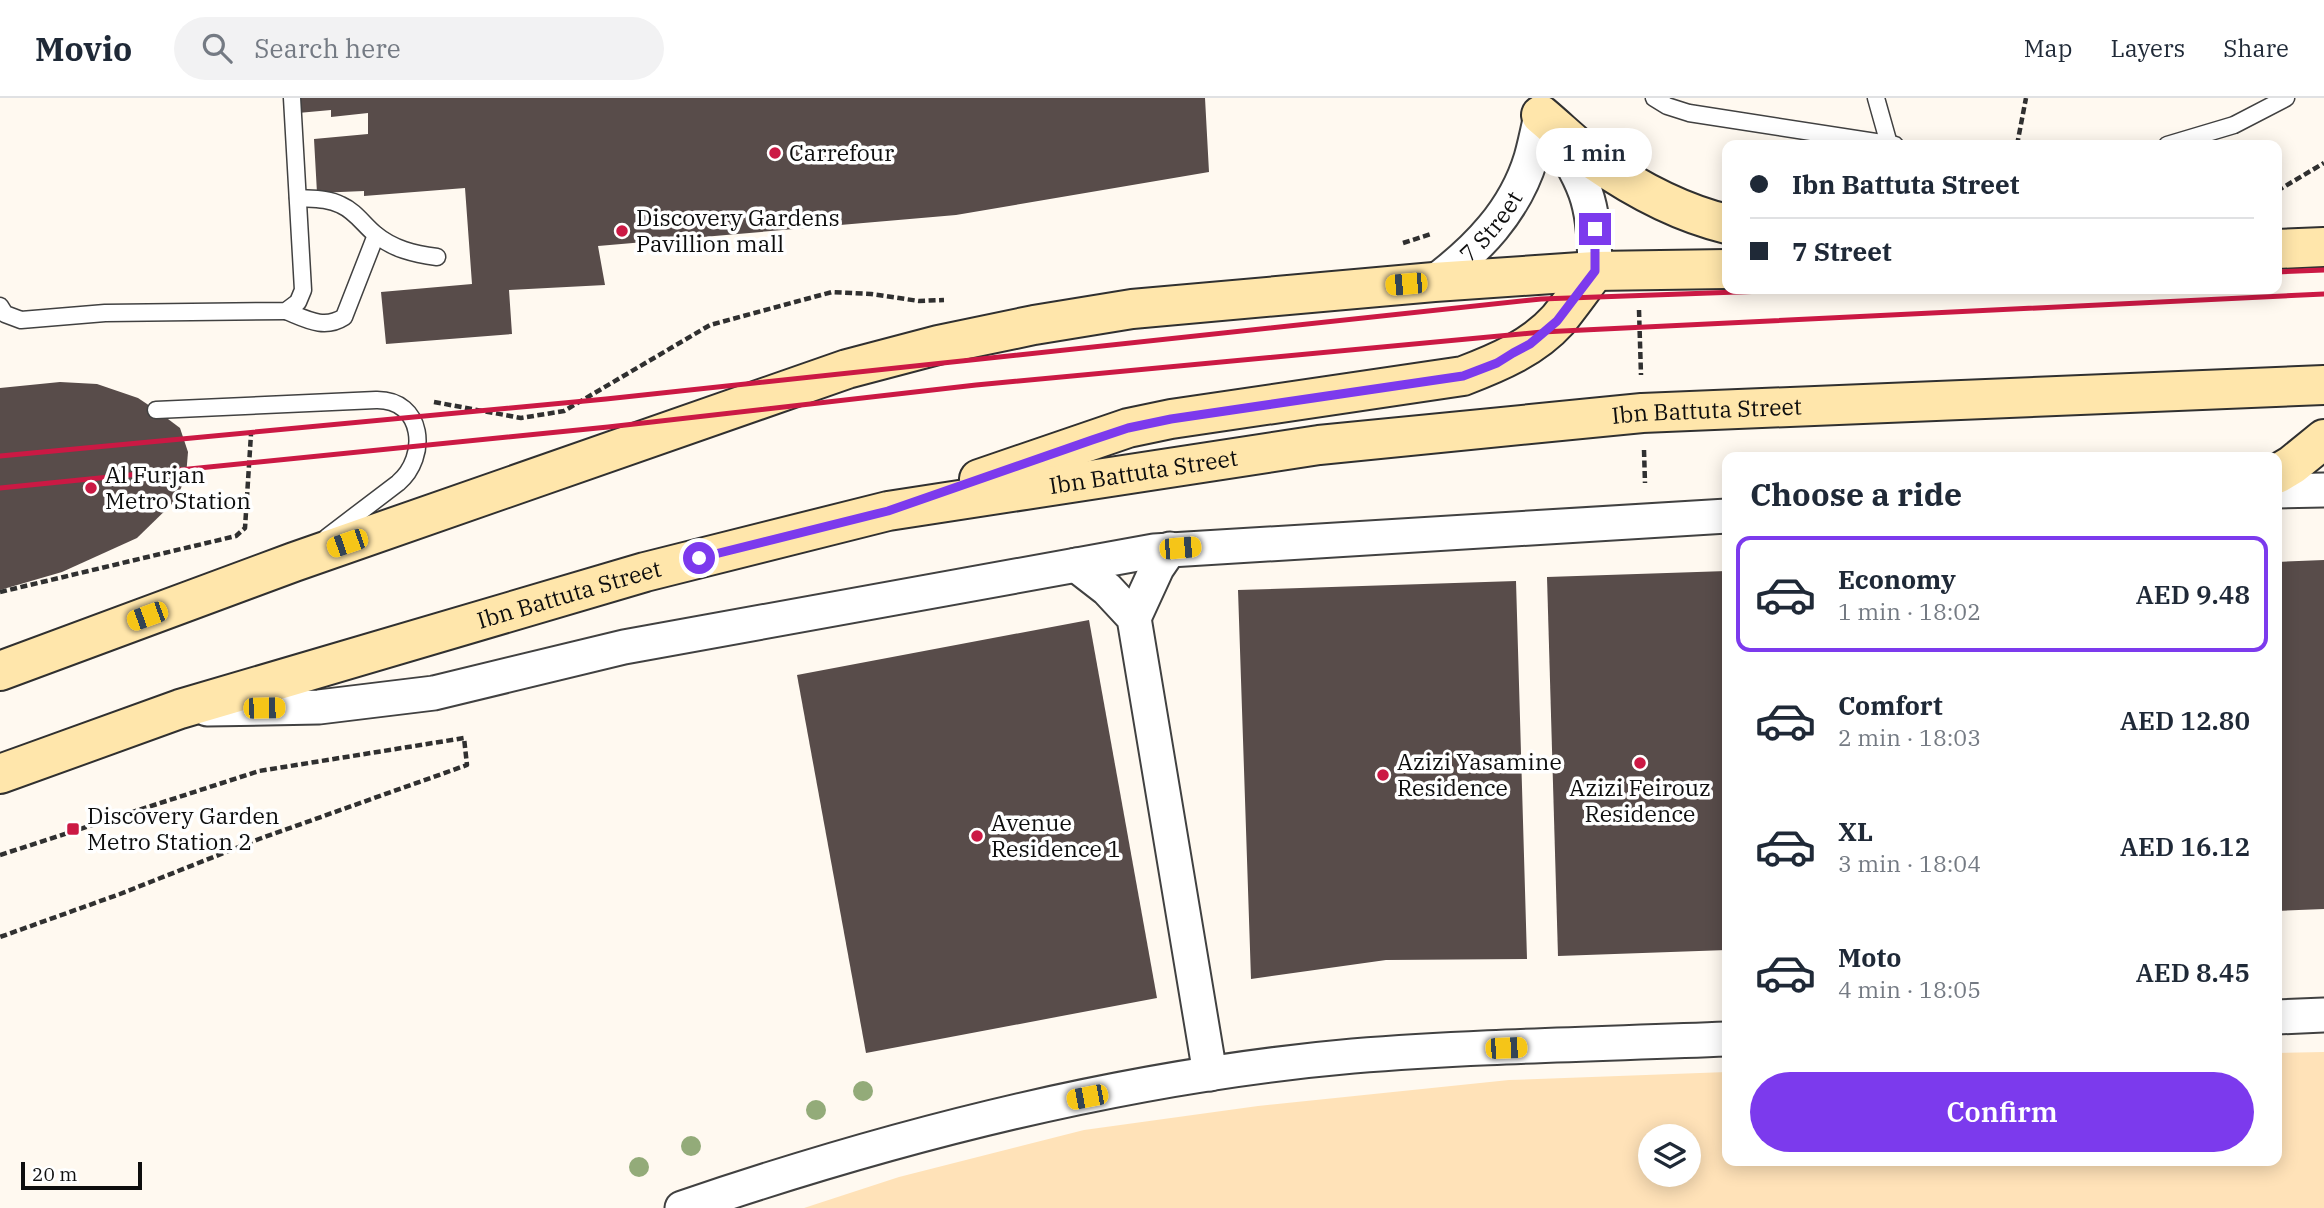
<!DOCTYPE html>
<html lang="en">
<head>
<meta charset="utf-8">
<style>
	body { margin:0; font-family:"IBM Plex Serif",serif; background:#f2f2f3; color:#1f2937; height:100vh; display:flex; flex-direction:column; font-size:26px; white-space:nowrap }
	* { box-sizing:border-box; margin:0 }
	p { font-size:23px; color:#747a83 }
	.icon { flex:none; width:38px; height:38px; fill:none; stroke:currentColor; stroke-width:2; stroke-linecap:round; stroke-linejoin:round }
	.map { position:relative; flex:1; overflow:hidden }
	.panel { position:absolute; left:1722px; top:354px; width:560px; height:714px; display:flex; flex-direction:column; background:#fff; border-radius:14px; box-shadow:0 4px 18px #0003 }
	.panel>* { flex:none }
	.hud { position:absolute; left:1722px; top:42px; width:560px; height:154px; border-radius:14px; box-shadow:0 4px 18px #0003; display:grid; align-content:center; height:154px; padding:0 28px; background:#fff }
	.buttons { position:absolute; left:1638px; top:1026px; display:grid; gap:14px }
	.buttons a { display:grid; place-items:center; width:63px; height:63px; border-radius:50%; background:#fff; box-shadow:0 4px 18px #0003; font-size:35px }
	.scale { position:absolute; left:21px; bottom:18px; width:121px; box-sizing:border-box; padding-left:7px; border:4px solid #0e0e0e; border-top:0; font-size:19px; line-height:24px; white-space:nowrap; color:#0e0e0e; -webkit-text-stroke:5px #fff; paint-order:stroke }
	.end { position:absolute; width:32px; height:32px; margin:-16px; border:9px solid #7c3aed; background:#fff; box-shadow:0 0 0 4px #fff }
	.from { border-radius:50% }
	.bubble { position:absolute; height:49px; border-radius:24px; background:#fff; box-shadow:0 4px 18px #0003; font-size:23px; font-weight:600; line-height:49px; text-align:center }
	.car { position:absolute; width:21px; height:42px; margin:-21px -10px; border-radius:9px; box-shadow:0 0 5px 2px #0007; background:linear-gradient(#f5c518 24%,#345 0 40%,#f5c518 0 76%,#345 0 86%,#f5c518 0) }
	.hud b { display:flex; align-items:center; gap:24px; height:66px; font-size:26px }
	.hud b+b { border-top:2px solid #e0e1e3 }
	.hud i { width:18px; height:18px; background:#1f2937 }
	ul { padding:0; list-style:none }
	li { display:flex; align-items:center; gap:21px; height:116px; margin:0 14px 10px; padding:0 14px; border:4px solid transparent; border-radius:14px }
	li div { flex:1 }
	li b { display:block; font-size:26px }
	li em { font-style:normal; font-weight:600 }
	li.active { border-color:#7c3aed }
	li>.icon { width:63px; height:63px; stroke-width:1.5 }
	h2 { padding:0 28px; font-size:32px; line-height:84px }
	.button { display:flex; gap:14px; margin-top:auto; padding:14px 28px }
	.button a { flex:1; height:80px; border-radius:42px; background:#7c3aed; color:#fff; font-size:28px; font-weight:600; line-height:80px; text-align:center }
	header { display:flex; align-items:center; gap:42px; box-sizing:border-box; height:98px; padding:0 35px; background:#fff; border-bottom:2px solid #e0e1e3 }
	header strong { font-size:33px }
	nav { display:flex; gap:38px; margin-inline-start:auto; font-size:24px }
	.search { width:490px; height:63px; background:#f2f2f3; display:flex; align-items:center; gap:18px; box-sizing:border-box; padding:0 24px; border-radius:38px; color:#747a83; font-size:26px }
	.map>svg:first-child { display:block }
	.sand { fill:#ffe2b8; fill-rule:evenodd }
	.building { fill:#584c4a }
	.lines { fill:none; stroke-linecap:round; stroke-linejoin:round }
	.lane-casing { stroke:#414141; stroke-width:19 }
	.street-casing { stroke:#414141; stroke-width:37 }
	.secondary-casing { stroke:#303030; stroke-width:42 }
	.path { stroke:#303030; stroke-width:4.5; stroke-dasharray:7 3.5; stroke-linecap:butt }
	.lane { stroke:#fff; stroke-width:16 }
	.street { stroke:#fff; stroke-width:33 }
	.secondary { stroke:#ffe6ab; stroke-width:38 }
	.rail { stroke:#cb1944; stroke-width:5 }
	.tree { fill:#93ab79 }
	.route { stroke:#7c3aed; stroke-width:9 }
	.poi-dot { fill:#cb1944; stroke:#fff; stroke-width:2.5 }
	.labels { text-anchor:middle; stroke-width:7; stroke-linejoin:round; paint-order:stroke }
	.poi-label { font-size:23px; fill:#0e0e0e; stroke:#fff; text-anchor:start }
	.street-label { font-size:23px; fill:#0e0e0e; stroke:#fff }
</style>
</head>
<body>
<header>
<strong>Movio</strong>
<div class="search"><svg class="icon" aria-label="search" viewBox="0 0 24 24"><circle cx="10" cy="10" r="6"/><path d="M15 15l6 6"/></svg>Search here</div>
<nav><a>Map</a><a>Layers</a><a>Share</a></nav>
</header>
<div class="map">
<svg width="2324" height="1110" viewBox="0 0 2324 1110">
	<rect width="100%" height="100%" fill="#fff9f0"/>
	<!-- sand -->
	<path class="sand" d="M2324 954V1110H804L899 1079 1084 1032 1258 1008 1509 982 1727 974V1062H2277V955ZM1650 1038H1689V1076H1650Z"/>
	<!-- building -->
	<g class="building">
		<path d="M297 0H1205L1209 74 956 117 598 148 605 187 509 192 512 236 386 246 381 194 472 186 465 90 364 98V93L317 95 314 41 368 36V15L331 19V12L298 15Z"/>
		<path d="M60 284 97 286 138 300 156 312 180 330 188 354 186 378 176 402 137 440 62 474 0 492V290Z"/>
		<path d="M2324 462V811L2277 813V464Z"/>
		<path d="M1727 473V852L1558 858 1547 479Z"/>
		<path d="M1516 483 1527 861 1386 862 1251 881 1238 492Z"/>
		<path d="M1089 522 1157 900 866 955 797 577Z"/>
	</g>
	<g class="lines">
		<!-- lane casing -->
		<g class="lane-casing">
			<g id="lane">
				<path d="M1654 0 1667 8 1689 15 1895 47"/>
				<path d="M1876 0 1889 46"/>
				<path d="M2167 47 2234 27 2286 0"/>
				<path d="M298 100C312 101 328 100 341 107 355 113 364 127 375 136 393 151 414 156 437 159"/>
				<path d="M0 208 5 216 21 222 105 215 286 213 298 204 303 192 292 0"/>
				<path d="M286 213C306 221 324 232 344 219L376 137"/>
				<path d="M156 312 376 302C424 301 429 359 398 385L327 439"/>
			</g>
		</g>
		<!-- street casing -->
		<g class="street-casing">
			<g id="street">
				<path d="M1554 37C1590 90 1594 110 1595 173"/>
				<path id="s1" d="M1434 184C1477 152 1515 113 1531 60 1535 46 1538 31 1541 17"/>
				<path d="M2277 393 2324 392"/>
				<path d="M1076 467 1107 491 1134 520 1210 976"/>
				<path d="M1134 520 1157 470 1170 451"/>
				<path d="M207 611 319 609 434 595 624 549 1154 453 1727 418"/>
				<path d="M2277 919 2324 917"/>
				<path d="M682 1110C896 1037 1127 978 1353 958 1477 948 1603 946 1727 941"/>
			</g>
		</g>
		<!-- secondary casing -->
		<g class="secondary-casing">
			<g id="secondary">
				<path d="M1541 17C1559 32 1576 49 1595 63 1634 90 1681 115 1727 126"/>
				<path d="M2277 151 2324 149"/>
				<path d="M2277 376 2292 367 2324 341"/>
				<path d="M979 381 1128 330 1171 321 1463 278C1497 265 1533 250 1558 222 1571 206 1583 189 1595 173"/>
				<path d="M0 573 294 464 847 271 938 247 1034 227 1132 211 1434 184 1595 173 1727 171"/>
				<path id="s2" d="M0 676 180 611 645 474 888 413 1319 347 1642 315 2324 287"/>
			</g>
		</g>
		<!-- path -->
		<g class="path">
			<path d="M2017 47 2026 0"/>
			<path d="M2277 93 2324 65"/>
			<path d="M1403 145 1431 136"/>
			<path d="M1639 212 1641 277"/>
			<path d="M434 304 521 320 564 313 710 227 832 194 871 196 919 203 944 202"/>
			<path d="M1644 352 1645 385"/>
			<path d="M0 494 236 438 245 430 251 336"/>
			<path d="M0 757 259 673 464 640 467 667 259 741 120 796 0 839"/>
		</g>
		<!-- lane -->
		<use href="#lane" class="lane"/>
		<!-- street -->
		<use href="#street" class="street"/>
		<!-- secondary -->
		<use href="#secondary" class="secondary"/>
		<!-- rail -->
		<g class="rail">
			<path d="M2277 174 2324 172"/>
			<path d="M0 358 606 301 1541 201 1823 191"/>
			<path d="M0 390 608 329 976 287 1542 234 2324 196"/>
		</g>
	</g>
	<!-- trees -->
	<g class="tree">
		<circle cx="863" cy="993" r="10"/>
		<circle cx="816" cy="1012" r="10"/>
		<circle cx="691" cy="1048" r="10"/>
		<circle cx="639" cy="1069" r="10"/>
	</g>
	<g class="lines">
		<!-- route -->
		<path class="route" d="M699 460 888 413 1092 342 1128 330 1171 321 1463 278 1497 265 1513 255 1530 246 1557 223 1595 173V131"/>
	</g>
	<!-- markers -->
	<g class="poi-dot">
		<circle cx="775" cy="55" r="7"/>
		<circle cx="622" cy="133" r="7"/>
		<circle cx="91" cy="390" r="7"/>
		<circle cx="1640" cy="665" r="7"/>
		<circle cx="1383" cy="677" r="7"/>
		<rect x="66" y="724" width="14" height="14" rx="3.5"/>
		<circle cx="977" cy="738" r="7"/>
	</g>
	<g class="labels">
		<!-- poi labels -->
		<g class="poi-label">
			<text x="789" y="63">Carrefour</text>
			<text x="636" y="128">Discovery Gardens<tspan x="636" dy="26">Pavillion mall</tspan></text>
			<text x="105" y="385">Al Furjan<tspan x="105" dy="26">Metro Station</tspan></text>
			<text x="1397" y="672">Azizi Yasamine<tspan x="1397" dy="26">Residence</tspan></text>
			<text x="1640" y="698" text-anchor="middle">Azizi Feirouz<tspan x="1640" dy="26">Residence</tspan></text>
			<text x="87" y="726">Discovery Garden<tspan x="87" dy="26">Metro Station 2</tspan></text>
			<text x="991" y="733">Avenue<tspan x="991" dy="26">Residence 1</tspan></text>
		</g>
		<!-- street labels -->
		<g class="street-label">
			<text dy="8" stroke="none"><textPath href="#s1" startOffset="80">7 Street</textPath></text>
			<text dy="8" stroke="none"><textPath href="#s2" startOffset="1752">Ibn Battuta Street</textPath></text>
			<text dy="8" stroke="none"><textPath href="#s2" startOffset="1185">Ibn Battuta Street</textPath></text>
			<text dy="8" stroke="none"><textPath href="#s2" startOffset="597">Ibn Battuta Street</textPath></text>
		</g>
	</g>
</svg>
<div class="buttons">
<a><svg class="icon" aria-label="layers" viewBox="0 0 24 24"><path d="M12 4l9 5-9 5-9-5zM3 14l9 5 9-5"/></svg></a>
</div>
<div class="scale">20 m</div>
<i class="end from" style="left:699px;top:460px"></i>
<i class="end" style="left:1595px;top:131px"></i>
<div class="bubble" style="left:1536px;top:30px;width:116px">1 min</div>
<i class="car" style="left:1406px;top:186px;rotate:265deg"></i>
<i class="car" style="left:347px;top:445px;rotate:251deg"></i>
<i class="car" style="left:1180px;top:450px;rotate:85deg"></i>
<i class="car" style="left:147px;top:518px;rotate:250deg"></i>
<i class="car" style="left:264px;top:610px;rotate:89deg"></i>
<i class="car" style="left:1506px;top:950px;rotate:88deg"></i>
<i class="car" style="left:1087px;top:999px;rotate:259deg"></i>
<div class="hud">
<b><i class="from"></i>Ibn Battuta Street</b>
<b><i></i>7 Street</b>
</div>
<section class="panel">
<h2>Choose a ride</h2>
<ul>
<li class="active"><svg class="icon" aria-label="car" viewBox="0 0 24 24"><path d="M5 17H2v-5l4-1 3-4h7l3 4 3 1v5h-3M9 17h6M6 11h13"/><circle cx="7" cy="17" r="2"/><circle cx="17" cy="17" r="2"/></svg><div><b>Economy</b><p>1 min · 18:02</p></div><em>AED 9.48</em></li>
<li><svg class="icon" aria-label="car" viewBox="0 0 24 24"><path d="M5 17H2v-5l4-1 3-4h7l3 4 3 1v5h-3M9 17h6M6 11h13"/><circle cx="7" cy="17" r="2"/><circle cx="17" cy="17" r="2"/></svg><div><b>Comfort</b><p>2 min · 18:03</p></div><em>AED 12.80</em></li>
<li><svg class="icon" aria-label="car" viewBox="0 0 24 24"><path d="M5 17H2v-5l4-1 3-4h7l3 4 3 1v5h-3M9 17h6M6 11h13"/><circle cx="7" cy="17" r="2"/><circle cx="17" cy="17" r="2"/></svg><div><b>XL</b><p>3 min · 18:04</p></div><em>AED 16.12</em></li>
<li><svg class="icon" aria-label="car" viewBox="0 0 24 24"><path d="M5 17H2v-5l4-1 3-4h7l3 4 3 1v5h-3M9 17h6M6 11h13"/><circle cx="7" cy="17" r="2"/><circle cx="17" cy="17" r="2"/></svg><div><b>Moto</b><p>4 min · 18:05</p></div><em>AED 8.45</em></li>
</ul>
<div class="button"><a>Confirm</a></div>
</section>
</div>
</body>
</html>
